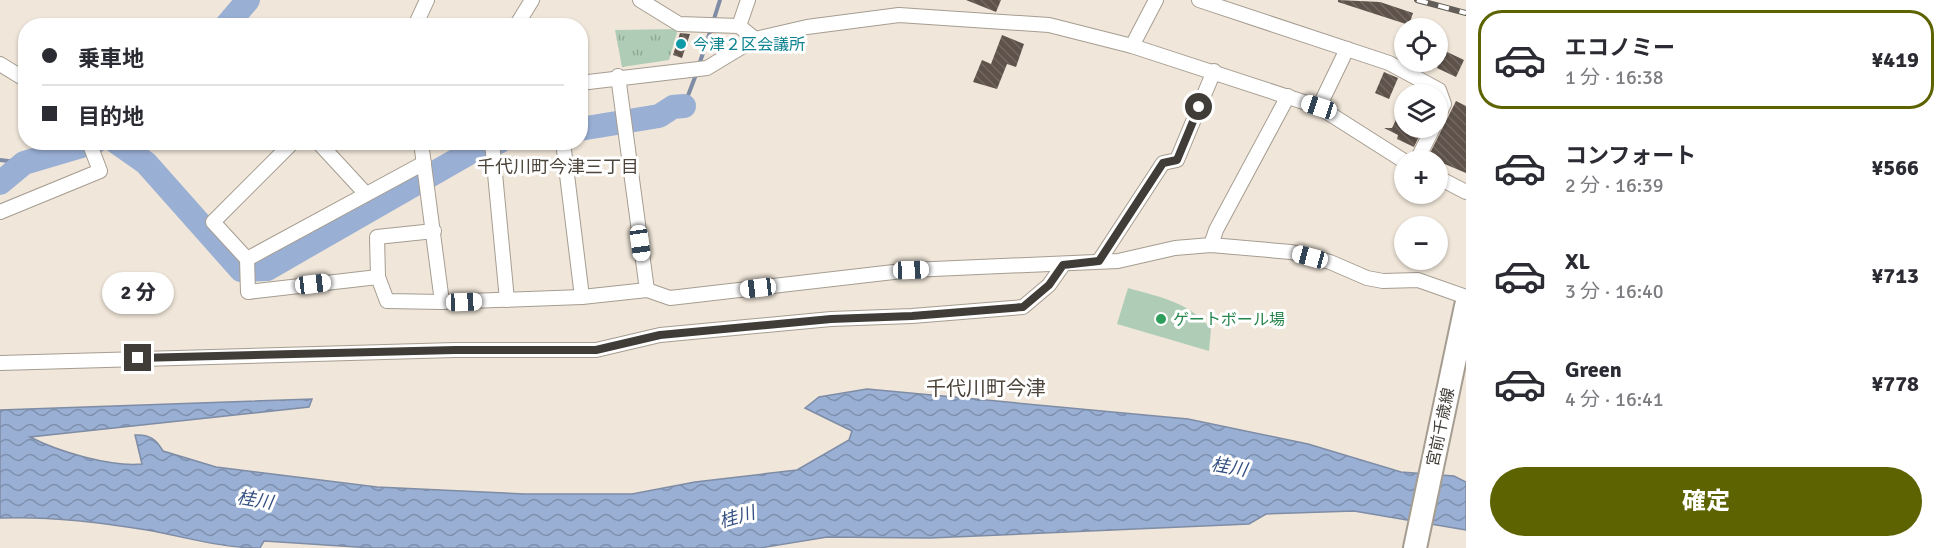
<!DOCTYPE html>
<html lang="ja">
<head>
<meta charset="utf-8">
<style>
	body { margin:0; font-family:Signika,"Noto Sans JP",sans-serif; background:#f2f2f3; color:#2b2b33; height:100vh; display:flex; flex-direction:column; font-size:22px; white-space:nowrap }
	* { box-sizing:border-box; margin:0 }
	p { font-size:20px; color:#7c7c81 }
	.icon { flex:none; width:33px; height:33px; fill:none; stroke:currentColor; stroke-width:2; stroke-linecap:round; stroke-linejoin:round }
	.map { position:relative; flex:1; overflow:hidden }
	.details { display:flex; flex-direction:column; background:#fff; width:480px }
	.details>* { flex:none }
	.guide { position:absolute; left:18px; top:18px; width:570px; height:132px; border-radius:24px; box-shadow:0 2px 4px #0004; display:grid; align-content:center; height:132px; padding:0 24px; background:#fff }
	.tools { position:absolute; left:1394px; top:18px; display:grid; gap:12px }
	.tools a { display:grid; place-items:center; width:54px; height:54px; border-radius:50%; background:#fff; box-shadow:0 2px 4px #0004; font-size:30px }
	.end { position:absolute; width:27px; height:27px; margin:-14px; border:8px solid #403c37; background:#fff; box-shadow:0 0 0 3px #fff }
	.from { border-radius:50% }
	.bubble { position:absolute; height:42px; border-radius:21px; background:#fff; box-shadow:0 2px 4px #0004; font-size:20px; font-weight:800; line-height:42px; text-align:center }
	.car { position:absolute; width:18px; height:36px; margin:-18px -9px; border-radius:8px; box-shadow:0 0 4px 2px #0007; background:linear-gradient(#fff 24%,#345 0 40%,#fff 0 76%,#345 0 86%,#fff 0) }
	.guide b { display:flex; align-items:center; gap:21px; height:57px; font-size:22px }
	.guide b+b { border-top:2px solid #e1e1e2 }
	.guide i { width:15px; height:15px; background:#2b2b33 }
	ul { padding:10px 0 0; list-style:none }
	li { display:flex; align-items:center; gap:18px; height:99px; margin:0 12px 9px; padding:0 12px; border:3px solid transparent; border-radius:24px }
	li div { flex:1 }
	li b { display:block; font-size:22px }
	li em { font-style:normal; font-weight:800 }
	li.on { border-color:#5c6300 }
	li>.icon { width:54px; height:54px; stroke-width:1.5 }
	.primary-button { display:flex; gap:12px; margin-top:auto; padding:12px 24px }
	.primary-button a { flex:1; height:69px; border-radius:36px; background:#5c6300; color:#fff; font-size:24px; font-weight:800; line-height:69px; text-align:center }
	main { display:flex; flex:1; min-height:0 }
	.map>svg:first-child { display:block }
	.park { fill:url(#park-tufts) }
	.pitch { fill:#afcdb6 }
	.water { fill:url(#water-waves); stroke:#7e8ca5; stroke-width:1.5 }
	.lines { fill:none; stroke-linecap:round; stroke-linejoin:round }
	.stream { stroke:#7e8ca5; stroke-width:4 }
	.river { stroke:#99afd4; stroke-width:24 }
	.building { fill:url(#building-back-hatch) }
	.minor-casing { stroke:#a69d91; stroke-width:16 }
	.primary-casing { stroke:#a69d91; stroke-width:26 }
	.minor { stroke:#fff; stroke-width:14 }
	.primary { stroke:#fff; stroke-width:22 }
	.rail-casing { stroke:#625d56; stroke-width:6 }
	.rail { stroke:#fff; stroke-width:4; stroke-dasharray:11; stroke-linecap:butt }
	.route { stroke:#403c37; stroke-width:8 }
	.culture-dot { fill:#0f9aa8; stroke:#fff; stroke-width:2 }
	.leisure-dot { fill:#2e9e5b; stroke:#fff; stroke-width:2 }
	.labels { text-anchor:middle; stroke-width:6; stroke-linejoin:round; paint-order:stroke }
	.culture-label { font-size:16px; fill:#0d838f; stroke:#fff; text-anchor:start }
	.leisure-label { font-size:16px; fill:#27864d; stroke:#fff; text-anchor:start }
	.street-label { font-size:16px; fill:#403c37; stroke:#fff }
	.neighbourhood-label { font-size:18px; fill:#4d453b; stroke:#fff }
	.water-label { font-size:18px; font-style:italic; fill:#355182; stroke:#fff }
	.quarter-label { font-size:20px; fill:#4d453b; stroke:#fff }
</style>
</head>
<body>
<main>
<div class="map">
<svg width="1466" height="548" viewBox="0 0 1466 548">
	<defs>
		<pattern id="park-tufts" width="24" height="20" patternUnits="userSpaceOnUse" patternTransform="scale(1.5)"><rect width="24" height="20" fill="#afcdb6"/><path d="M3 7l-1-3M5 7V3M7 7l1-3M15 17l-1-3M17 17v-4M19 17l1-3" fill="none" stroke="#90a895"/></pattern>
		<pattern id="water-waves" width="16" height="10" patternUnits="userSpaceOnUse" patternTransform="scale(1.5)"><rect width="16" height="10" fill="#99afd4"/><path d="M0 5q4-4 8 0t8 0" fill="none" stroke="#7e90ad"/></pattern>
		<pattern id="building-back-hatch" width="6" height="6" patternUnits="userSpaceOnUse" patternTransform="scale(1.5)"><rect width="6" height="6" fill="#5e524a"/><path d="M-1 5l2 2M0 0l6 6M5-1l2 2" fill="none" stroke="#736962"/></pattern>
	</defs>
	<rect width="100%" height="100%" fill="#f0e6d9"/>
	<!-- park -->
	<path class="park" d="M678 29 669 60 622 67 615 30Z"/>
	<!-- pitch -->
	<path class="pitch" d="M1128 288C1160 297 1189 302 1211 329L1209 351 1117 324Z"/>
	<!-- water -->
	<path class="water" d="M867 389 1188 419 1308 444 1401 472 1454 476 1466 482V530L1354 511 1266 514 1249 524 930 538 827 537 760 548H372L264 541 260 548C221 548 185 537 147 530 99 522 48 516 0 518V410L312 399 309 407 30 437C59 452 111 467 142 464L135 435C149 434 156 439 163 451L216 467 377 487 525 494H632L695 482 797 470 849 440 852 431 805 408 819 397Z"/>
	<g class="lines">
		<!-- stream -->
		<g class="stream">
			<path d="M713 22 720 0"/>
			<path d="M699 65 711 29"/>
			<path d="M684 106 697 72"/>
			<path d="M0 160 24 163"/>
		</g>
		<!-- river -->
		<g class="river">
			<path d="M226 26 248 0"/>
			<path d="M580 129 659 116 673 107 684 106"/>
			<path d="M116 142 146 163 241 270 267 269 483 145 499 142"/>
			<path d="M0 183 24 163 95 142"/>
		</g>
	</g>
	<!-- building -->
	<g class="building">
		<path d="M966 0H1001L996 12Z"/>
		<path d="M1338 0 1380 2 1413 13 1409 25 1338 2Z"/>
		<path d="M680 33 690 34 682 58 673 55Z"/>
		<path d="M1002 35 1024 44 1016 67 1007 64 997 89 973 82 982 60 991 64Z"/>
		<path d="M1445 51 1464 60 1456 77 1437 68Z"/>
		<path d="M1384 72 1398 78 1389 99 1375 93Z"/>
		<path d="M1456 101 1466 106V173L1428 157Z"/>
		<path d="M1404 103V128H1423L1414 147 1397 139 1398 135 1384 128H1392Z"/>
	</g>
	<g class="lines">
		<!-- minor casing -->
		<g class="minor-casing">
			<g id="minor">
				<path d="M640 0 679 24 739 26 755 39"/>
				<path d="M1199 0 1389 63 1439 90 1444 104 1437 119"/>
				<path d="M415 26 427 0"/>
				<path d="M516 26 532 0"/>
				<path d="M739 26 748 0"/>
				<path d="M1132 46 1156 0"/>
				<path d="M0 64 26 80"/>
				<path d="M618 76 647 290"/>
				<path d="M580 83 707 68 755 39 807 27 899 15 1049 25 1132 46 1319 107 1404 161"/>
				<path d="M1319 107 1347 49"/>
				<path d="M293 142 213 222 247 259 248 292 378 277"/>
				<path d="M318 142 366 194"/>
				<path d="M421 142 442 302 582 297 647 290 670 298 911 270 1118 261 1175 248 1211 245 1291 252 1330 262 1367 278 1383 281 1418 280 1466 297"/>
				<path d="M492 142 507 300"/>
				<path d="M563 142 582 297"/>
				<path d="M1417 160 1433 128"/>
				<path d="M1437 177 1466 192"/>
				<path d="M0 212 100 171 89 142"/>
				<path d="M434 231 377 237 378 277 387 301 442 302"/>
				<path d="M1211 245 1216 230 1288 96"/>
				<path d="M247 259 424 163"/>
				<path d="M1099 261 1163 163 1177 160 1214 71"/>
				<path d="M0 363 455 350H596L660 335 831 319 912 316 1023 307 1049 285 1063 265"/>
			</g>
		</g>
		<!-- primary casing -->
		<g class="primary-casing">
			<path id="primary" d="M1415 548 1466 306"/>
		</g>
		<!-- minor -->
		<use href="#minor" class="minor"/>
		<!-- primary -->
		<use href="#primary" class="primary"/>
		<!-- rail casing -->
		<g class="rail-casing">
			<path id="rail" d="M1417 0 1466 13"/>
		</g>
		<!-- rail -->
		<use href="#rail" class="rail"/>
	</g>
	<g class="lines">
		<!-- route -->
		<path class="route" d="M138 358 455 350H596L660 335 831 319 912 316 1023 307 1049 285 1063 265 1099 261 1163 163 1177 160 1199 107"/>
	</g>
	<!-- markers -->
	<circle class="culture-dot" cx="681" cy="44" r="6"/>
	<circle class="leisure-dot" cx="1161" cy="319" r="6"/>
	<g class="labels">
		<!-- culture labels -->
		<g class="culture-label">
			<text x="693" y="50">今津２区会議所</text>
		</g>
		<!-- leisure labels -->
		<g class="leisure-label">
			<text x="1173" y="325">ゲートボール場</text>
		</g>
		<!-- street labels -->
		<g class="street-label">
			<text transform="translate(1440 427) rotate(-78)" y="6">宮前千歳線</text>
		</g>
		<!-- neighbourhood labels -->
		<g class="neighbourhood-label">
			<text x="558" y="173">千代川町今津三丁目</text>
		</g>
		<!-- water labels -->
		<g class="water-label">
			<text transform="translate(1229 467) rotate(10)" y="6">桂川</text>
			<text transform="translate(255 500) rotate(9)" y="6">桂川</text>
			<text transform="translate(737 517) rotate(-16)" y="6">桂川</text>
		</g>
		<!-- quarter labels -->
		<g class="quarter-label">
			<text x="986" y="395">千代川町今津</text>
		</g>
	</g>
</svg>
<div class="tools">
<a><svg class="icon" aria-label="locate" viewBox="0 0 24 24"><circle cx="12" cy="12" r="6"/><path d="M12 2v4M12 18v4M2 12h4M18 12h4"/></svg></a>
<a><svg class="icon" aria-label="layers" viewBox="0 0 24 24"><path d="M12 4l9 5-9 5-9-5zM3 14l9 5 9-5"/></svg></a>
<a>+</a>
<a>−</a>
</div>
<i class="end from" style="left:1199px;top:107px"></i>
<i class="end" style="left:138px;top:358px"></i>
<div class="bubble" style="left:102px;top:272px;width:72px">2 分</div>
<i class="car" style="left:1319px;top:107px;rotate:288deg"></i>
<i class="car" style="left:640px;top:243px;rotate:172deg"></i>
<i class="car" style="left:1310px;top:257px;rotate:285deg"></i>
<i class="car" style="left:911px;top:270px;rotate:88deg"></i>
<i class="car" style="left:313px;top:284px;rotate:83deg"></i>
<i class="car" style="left:758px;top:288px;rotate:263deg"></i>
<i class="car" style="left:464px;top:302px;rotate:88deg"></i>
<div class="guide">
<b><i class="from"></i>乗車地</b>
<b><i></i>目的地</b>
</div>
</div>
<section class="details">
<ul>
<li class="on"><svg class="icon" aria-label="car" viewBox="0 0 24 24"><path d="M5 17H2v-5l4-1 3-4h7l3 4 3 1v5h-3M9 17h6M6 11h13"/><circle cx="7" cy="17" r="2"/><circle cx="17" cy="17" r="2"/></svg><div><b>エコノミー</b><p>1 分 · 16:38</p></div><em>¥419</em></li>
<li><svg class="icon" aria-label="car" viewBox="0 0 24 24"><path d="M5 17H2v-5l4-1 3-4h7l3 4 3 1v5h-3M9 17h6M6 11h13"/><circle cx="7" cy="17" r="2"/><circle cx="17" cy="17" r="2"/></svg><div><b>コンフォート</b><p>2 分 · 16:39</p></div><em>¥566</em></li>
<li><svg class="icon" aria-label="car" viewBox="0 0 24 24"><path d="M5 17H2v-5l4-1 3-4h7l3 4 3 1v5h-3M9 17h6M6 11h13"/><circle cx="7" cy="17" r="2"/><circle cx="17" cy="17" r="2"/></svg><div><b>XL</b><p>3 分 · 16:40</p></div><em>¥713</em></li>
<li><svg class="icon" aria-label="car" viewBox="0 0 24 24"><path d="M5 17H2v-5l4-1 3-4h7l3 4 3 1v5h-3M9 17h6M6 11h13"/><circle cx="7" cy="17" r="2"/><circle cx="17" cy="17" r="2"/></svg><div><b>Green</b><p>4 分 · 16:41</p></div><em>¥778</em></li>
</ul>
<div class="primary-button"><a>確定</a></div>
</section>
</main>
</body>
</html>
